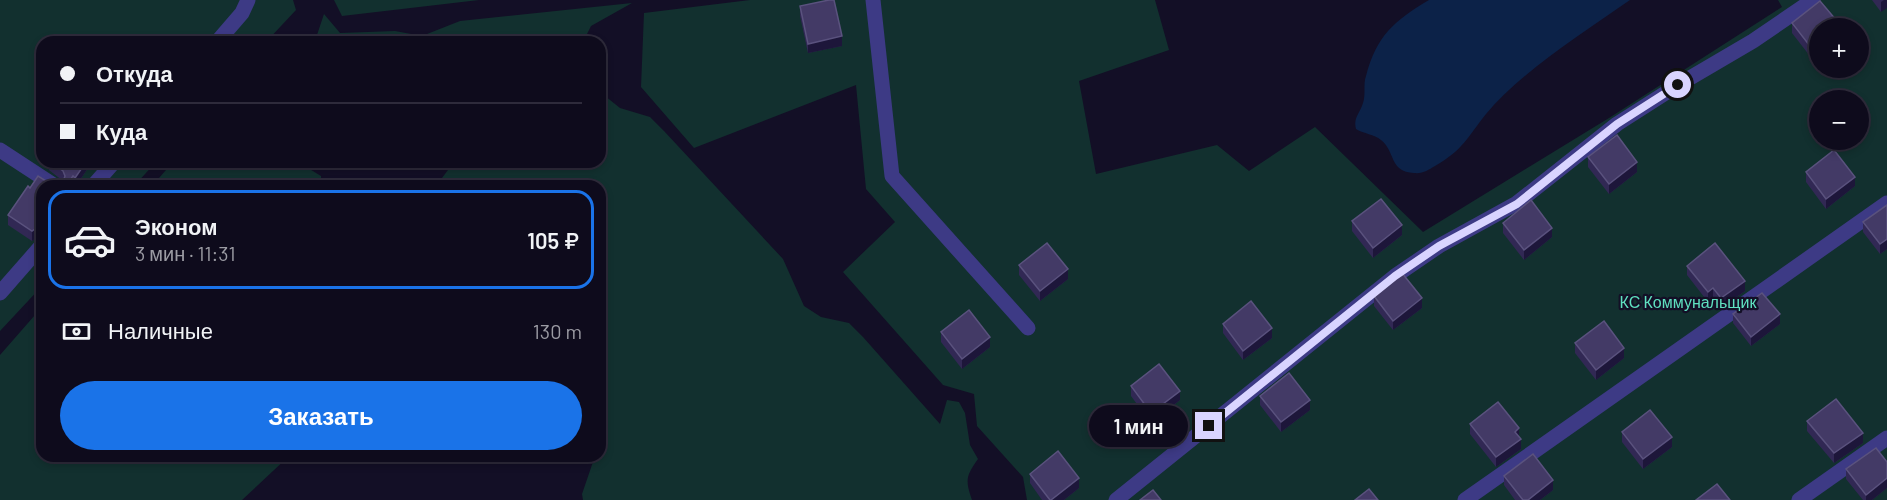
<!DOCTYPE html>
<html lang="ru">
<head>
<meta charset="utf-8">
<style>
	body { margin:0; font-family:Barlow,sans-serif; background:#171425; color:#f1f3f6; height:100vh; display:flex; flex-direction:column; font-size:22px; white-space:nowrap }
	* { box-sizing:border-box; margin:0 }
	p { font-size:20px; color:#9b9ba3 }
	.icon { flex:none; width:33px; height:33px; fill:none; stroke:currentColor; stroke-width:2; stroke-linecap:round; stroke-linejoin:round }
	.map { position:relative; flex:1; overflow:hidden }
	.panel { position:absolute; left:36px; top:180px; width:570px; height:282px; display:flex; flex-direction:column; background:#0e0b1c; border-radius:18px; box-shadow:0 3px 9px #0003,0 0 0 2px #2e2b3b }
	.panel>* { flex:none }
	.hud { position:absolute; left:36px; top:36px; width:570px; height:132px; border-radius:18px; box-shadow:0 3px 9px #0003,0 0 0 2px #2e2b3b; display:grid; align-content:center; height:132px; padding:0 24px; background:#0e0b1c }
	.controls { position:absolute; left:1809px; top:18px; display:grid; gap:12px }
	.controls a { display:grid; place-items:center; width:60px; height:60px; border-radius:50%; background:#0e0b1c; box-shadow:0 3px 9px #0003,0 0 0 2px #2e2b3b; font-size:30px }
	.end { position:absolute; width:27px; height:27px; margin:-14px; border:8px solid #d9d4ff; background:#111; box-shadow:0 0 0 3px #111 }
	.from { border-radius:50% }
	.bubble { position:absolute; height:42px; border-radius:21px; background:#0e0b1c; box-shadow:0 3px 9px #0003,0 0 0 2px #2e2b3b; font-size:20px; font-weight:600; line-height:42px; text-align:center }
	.hud b { display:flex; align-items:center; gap:21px; height:57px; font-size:22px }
	.hud b+b { border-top:2px solid #2e2b3b }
	.hud i { width:15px; height:15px; background:#f1f3f6 }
	ul { padding:10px 0 0; list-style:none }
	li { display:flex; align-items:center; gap:18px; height:99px; margin:0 12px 9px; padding:0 12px; border:3px solid #2e2b3b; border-radius:18px }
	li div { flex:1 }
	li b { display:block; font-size:22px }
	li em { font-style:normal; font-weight:600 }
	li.active { border-color:#1a73e8 }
	li>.icon { width:54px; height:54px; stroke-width:1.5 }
	.pay { display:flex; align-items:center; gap:15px; height:66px; padding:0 24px; font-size:22px }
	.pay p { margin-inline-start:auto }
	.primary-button { display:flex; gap:12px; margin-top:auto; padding:12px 24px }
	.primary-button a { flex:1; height:69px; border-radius:36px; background:#1a73e8; color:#fff; font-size:24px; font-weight:600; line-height:69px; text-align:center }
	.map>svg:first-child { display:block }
	.green { fill:#12302f; fill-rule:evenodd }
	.water { fill:#0c2248 }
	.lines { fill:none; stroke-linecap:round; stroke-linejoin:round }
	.lane { stroke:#3d3a85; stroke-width:15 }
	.street { stroke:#3d3a85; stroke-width:15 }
	.wall { fill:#312854 }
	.shaded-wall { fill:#1d163a }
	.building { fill:#433a66; stroke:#5a527e; stroke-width:1.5 }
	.route { stroke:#d9d4ff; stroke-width:8 }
	.labels { text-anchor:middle; stroke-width:4.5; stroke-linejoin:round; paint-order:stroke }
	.park-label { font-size:16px; fill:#5fe0c0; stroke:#130f26 }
</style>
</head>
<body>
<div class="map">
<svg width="1887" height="500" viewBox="0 0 1887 500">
	<rect width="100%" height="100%" fill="#130f26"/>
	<!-- green -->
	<g class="green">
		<path d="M0 0H293L296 10 266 42H42V162H156L134 186H42V286L0 331Z"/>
		<path d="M334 0H479L342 16Z"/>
		<path d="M750 0H1155L1169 50 1079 81 1096 174 1217 145 1249 171 1315 127 1423 232 1609 118 1782 7 1778 0H1887V500H1027L1023 477 977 426 974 394 943 385 843 272 895 222 866 189 856 85 694 148 641 87 644 13ZM1820 28H1858V68H1820ZM1820 100H1858V140H1820Z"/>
		<path d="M632 3 591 26 583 42 315 41 324 14 340 33 395 31 422 36 460 21Z"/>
		<path d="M600 92 620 108 650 117 664 131 783 259 804 306 821 317 849 323 863 337 940 424 947 400 959 402 965 413 970 445 978 459C966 476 965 480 972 500H583L582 494 595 456H600V186H436L454 162H600Z"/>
		<path d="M173 162H298L321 176V186H152Z"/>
		<path d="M42 307V456H289L242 500H0V355Z"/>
	</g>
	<!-- water -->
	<path class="water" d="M1429 0H1630C1584 32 1521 72 1486 114 1466 139 1464 149 1435 166 1428 170 1423 174 1414 173 1389 172 1396 152 1381 140 1374 134 1364 134 1356 129 1353 118 1360 113 1363 103 1366 94 1363 84 1366 76 1377 35 1394 21 1429 0Z"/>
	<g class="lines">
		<!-- lane -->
		<g class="lane">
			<path d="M217 42 242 13 248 0"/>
			<path d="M0 150 55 186"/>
			<path d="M93 186 114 162"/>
			<path d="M0 293 42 245"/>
		</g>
		<!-- street -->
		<g class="street">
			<path d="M873 0 892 176 1028 328"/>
			<path d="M1116 500 1395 276 1439 246 1517 203 1617 124 1678 85 1753 41 1813 0"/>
			<path d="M1465 500 1887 203"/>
			<path d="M1799 500 1887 438"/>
		</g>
	</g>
	<!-- wall -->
	<g class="wall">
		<path d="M1872 0H1887L1881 12Z"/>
		<path d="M800 6 842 46 808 53 800 16Z"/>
		<path d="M1792 23 1842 28 1813 60 1792 33Z"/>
		<path d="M1588 157 1637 172 1609 194 1588 167Z"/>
		<path d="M49 162H92L76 186H42V231L39 236 32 241 8 225V215L28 186 30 188 38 176 54 186 63 182V181L49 170Z"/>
		<path d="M1806 172 1855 186 1826 209 1806 182Z"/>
		<path d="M1887 205V249L1880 254 1863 232V222Z"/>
		<path d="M1352 221 1402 235 1373 258 1352 231Z"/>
		<path d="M1503 223 1552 237 1524 260 1503 233Z"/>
		<path d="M1019 265 1068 279 1040 301 1019 275Z"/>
		<path d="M1687 266 1745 291 1721 308 1713 298 1708 302 1687 275Z"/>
		<path d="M1374 296 1422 308 1393 330 1374 306Z"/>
		<path d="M1733 314 1780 324 1751 346 1733 323Z"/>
		<path d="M1223 324 1272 338 1243 360 1223 333Z"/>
		<path d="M941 332 990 347 962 369 941 342Z"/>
		<path d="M1575 343 1624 358 1596 380 1575 353Z"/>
		<path d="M1131 386 1180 400 1151 423 1131 396Z"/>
		<path d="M1260 396 1310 410 1281 432 1260 405Z"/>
		<path d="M1807 421 1863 443 1834 463 1807 431Z"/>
		<path d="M1470 424 1519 437 1521 449 1496 467 1470 434Z"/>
		<path d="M1622 432 1672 447 1643 469 1622 442Z"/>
		<path d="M1887 462V488L1872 500H1863L1846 479V469Z"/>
		<path d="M1030 474 1079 488 1064 500H1042L1030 483Z"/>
		<path d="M1504 476 1553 490 1540 500H1515L1504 485Z"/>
	</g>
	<!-- shaded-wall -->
	<g class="shaded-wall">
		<path d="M1884 0H1887V8L1881 12V2Z"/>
		<path d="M842 36V46L808 53V44Z"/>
		<path d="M1820 45V54L1813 60V50Z"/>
		<path d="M86 162H92L76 186H75V178Z"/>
		<path d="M1637 162V172L1609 194V184Z"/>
		<path d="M73 176V186H66Z"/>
		<path d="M1855 177V186L1826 209V199Z"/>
		<path d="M42 222V231L39 236 32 241V231Z"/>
		<path d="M1402 225V235L1373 258V248Z"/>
		<path d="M1552 228V237L1524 260V250Z"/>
		<path d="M1887 239V249L1880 254V244Z"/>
		<path d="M1068 269V279L1040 301V291Z"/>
		<path d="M1745 281V291L1721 308V298Z"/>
		<path d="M1713 288V298L1708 302V292Z"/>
		<path d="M1422 298V308L1393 330V321Z"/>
		<path d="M1780 314V324L1751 346V337Z"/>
		<path d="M1272 328V338L1243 360V351Z"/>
		<path d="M990 337V347L962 369V359Z"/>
		<path d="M1624 348V358L1596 380V370Z"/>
		<path d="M1180 391V400L1151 423V413Z"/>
		<path d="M1310 400V410L1281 432V422Z"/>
		<path d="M1519 428V438L1515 432Z"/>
		<path d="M1863 433V443L1834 463V453Z"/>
		<path d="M1672 437V447L1643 469V459Z"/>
		<path d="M1521 439V449L1496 467V457Z"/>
		<path d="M1079 478V488L1064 500H1051Z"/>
		<path d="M1887 478V488L1872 500H1866V495Z"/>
		<path d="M1553 480V490L1540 500H1528Z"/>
	</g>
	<!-- building -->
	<g class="building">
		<path d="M829 0H834L842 36 808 44 800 6Z"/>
		<path d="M1820 1 1842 27 1840 28H1820V45L1813 50 1792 23Z"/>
		<path d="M1617 135 1637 162 1609 184 1588 157Z"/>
		<path d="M1834 150 1855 177 1826 199 1806 172Z"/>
		<path d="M51 162H86L75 178 73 176 66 186H42V222L39 226 32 231 8 215 28 186 30 188 38 176 54 186 63 182 65 176 63 171Z"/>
		<path d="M1381 199 1402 225 1373 248 1352 221Z"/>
		<path d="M1531 200 1552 228 1524 250 1503 223Z"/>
		<path d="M1887 205V239L1880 244 1863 222Z"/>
		<path d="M1047 243 1068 269 1040 291 1019 265Z"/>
		<path d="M1715 243 1745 281 1721 298 1713 288 1708 292 1687 266Z"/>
		<path d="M1402 273 1422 298 1393 321 1374 296Z"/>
		<path d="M1762 293 1780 314 1751 337 1733 314Z"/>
		<path d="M1251 301 1272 328 1243 351 1223 324Z"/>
		<path d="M969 310 990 337 962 359 941 332Z"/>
		<path d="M1604 321 1624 348 1596 370 1575 343Z"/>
		<path d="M1159 364 1180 391 1151 413 1131 386Z"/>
		<path d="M1289 373 1310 400 1281 422 1260 396Z"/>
		<path d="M1836 399 1863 433 1834 453 1807 421Z"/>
		<path d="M1498 402 1519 428 1515 432 1521 439 1496 457 1470 424Z"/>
		<path d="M1650 410 1672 437 1643 459 1622 432Z"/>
		<path d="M1876 448 1887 462V478L1866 495 1846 469Z"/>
		<path d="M1058 451 1079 478 1051 500H1050L1030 474Z"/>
		<path d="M1533 454 1553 480 1528 500H1523L1504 476Z"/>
		<path d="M1717 484 1730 500H1696Z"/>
		<path d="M1369 489 1378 500H1355Z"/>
		<path d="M1153 490 1161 500H1140Z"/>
	</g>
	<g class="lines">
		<!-- route -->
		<path class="route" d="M1209 426 1395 276 1439 246 1517 204 1617 124 1678 85"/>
	</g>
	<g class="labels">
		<!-- park labels -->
		<g class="park-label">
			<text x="1688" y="308">КС Коммунальщик</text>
		</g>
	</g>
</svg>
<div class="controls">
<a>+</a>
<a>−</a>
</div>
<i class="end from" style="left:1678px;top:85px"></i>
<i class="end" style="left:1209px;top:426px"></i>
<div class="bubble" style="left:1089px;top:405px;width:99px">1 мин</div>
<div class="hud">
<b><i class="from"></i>Откуда</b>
<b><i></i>Куда</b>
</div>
<section class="panel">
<ul>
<li class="active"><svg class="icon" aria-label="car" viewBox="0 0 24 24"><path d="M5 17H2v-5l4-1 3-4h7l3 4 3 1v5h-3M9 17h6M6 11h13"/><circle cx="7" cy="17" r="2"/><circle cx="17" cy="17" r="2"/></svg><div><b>Эконом</b><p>3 мин · 11:31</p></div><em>105 ₽</em></li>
</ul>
<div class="pay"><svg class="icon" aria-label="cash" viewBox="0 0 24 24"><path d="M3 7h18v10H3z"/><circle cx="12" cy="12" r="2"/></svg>Наличные<p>130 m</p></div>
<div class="primary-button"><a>Заказать</a></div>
</section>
</div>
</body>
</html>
